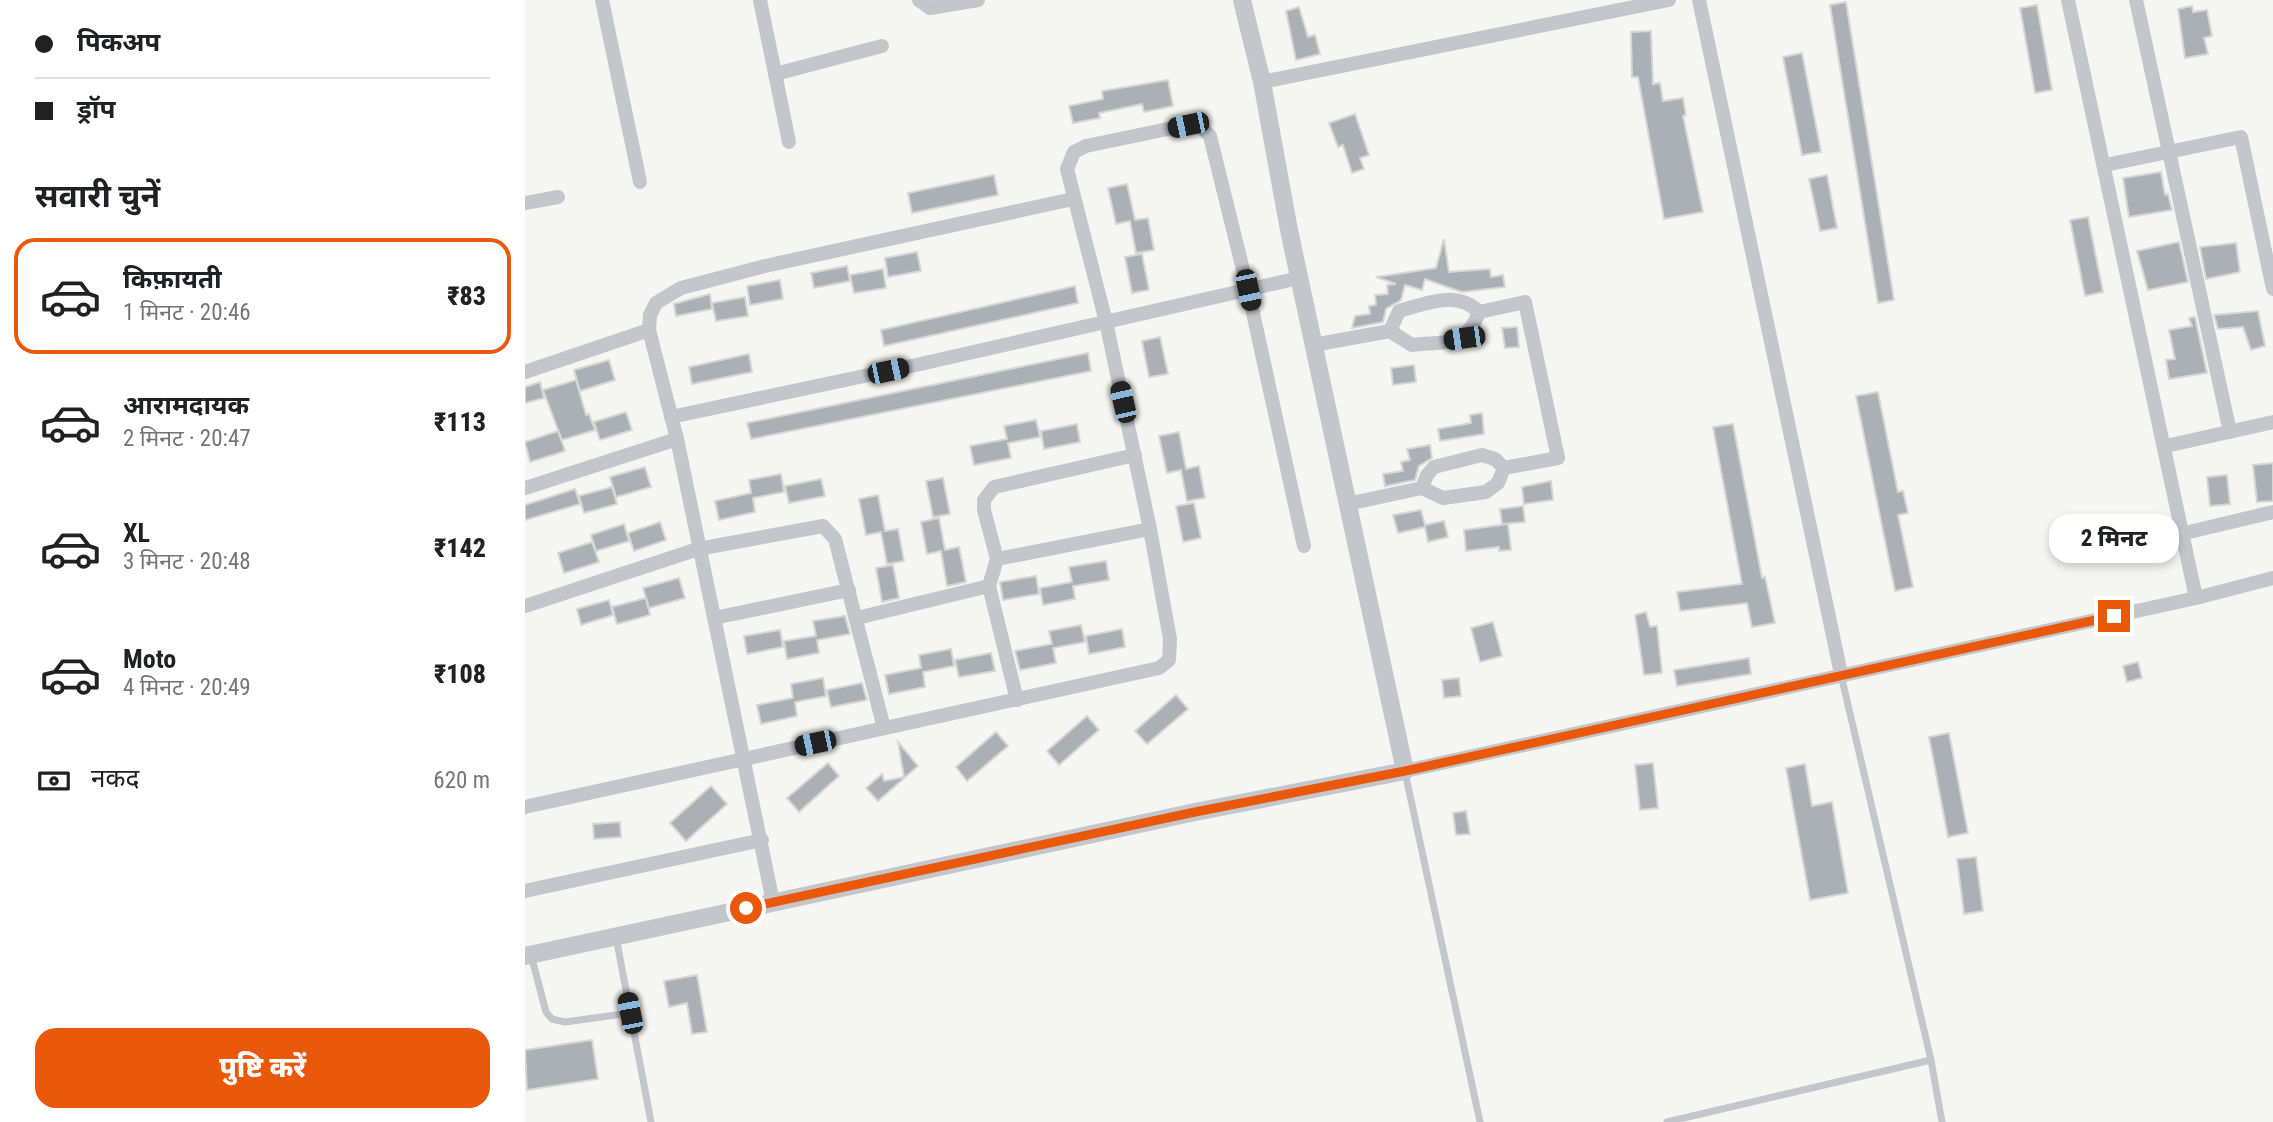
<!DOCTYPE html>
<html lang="hi">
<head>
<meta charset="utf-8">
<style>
	body { margin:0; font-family:"Roboto Condensed","Noto Sans Devanagari",sans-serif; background:#f6f6f6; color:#202124; height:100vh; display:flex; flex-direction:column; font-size:26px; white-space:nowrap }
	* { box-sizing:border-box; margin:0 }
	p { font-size:23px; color:#757577 }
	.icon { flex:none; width:38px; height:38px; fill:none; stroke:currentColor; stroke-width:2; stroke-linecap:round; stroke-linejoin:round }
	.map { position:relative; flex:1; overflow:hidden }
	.side { display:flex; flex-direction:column; background:#fff; width:525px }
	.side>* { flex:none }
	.hud { display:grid; align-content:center; height:154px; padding:0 35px; background:#fff }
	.end { position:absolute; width:32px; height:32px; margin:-16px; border:9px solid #ea580c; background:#fff; box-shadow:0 0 0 4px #fff }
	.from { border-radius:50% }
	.bubble { position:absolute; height:49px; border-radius:21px; background:#fff; box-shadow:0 4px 10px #0003; font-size:23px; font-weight:800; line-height:49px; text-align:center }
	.car { position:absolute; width:21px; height:42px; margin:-21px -10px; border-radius:9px; box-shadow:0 0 5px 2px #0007; background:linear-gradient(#222 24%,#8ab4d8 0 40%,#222 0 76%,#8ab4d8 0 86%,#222 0) }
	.hud b { display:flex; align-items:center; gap:24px; height:66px; font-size:26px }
	.hud b+b { border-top:2px solid #e0e0e0 }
	.hud i { width:18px; height:18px; background:#202124 }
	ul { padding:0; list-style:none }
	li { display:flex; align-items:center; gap:21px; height:116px; margin:0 14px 10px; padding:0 21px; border:4px solid transparent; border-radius:21px }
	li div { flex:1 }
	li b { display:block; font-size:26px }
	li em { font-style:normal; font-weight:800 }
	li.current { border-color:#ea580c }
	li>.icon { width:63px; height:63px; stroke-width:1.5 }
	h2 { padding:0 35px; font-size:32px; line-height:84px }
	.pay { display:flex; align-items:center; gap:18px; height:77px; padding:0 35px; font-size:26px }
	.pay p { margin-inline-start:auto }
	.button { display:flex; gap:14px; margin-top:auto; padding:14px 35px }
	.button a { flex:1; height:80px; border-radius:21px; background:#ea580c; color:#fff; font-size:28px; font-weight:800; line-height:80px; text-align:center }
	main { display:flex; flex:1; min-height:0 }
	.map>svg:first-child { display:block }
	.building { fill:#aab0b6; stroke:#d6d7d5; stroke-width:2 }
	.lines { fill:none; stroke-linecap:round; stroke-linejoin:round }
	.service { stroke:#c3c6ca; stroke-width:7 }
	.minor { stroke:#c3c6ca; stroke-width:14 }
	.tertiary { stroke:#c3c6ca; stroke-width:18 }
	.route { stroke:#ea580c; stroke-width:9 }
</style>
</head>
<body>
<main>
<section class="side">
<div class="hud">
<b><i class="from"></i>पिकअप</b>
<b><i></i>ड्रॉप</b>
</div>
<h2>सवारी चुनें</h2>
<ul>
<li class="current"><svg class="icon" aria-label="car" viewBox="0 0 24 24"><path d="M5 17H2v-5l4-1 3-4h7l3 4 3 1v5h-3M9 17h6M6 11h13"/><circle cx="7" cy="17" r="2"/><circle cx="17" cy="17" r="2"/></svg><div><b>किफ़ायती</b><p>1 मिनट · 20:46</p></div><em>₹83</em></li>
<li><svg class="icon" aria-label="car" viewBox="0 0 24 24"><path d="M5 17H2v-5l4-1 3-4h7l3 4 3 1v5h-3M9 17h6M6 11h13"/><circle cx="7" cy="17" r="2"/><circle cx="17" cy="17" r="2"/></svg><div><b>आरामदायक</b><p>2 मिनट · 20:47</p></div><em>₹113</em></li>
<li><svg class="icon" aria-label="car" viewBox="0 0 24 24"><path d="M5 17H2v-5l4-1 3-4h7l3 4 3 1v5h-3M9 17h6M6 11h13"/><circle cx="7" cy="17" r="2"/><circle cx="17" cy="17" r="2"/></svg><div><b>XL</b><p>3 मिनट · 20:48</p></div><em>₹142</em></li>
<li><svg class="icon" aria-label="car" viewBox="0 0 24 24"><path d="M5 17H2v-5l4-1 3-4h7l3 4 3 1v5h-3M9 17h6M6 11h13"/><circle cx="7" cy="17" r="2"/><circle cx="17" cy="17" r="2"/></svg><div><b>Moto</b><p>4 मिनट · 20:49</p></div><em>₹108</em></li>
</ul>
<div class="pay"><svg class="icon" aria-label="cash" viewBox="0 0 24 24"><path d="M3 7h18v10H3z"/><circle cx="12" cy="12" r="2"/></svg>नकद<p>620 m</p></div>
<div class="button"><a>पुष्टि करें</a></div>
</section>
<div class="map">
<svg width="1748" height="1122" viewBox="0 0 1748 1122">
	<rect width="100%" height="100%" fill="#f5f5f2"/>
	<!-- building -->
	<g class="building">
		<path d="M1321 2 1369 300 1353 303 1305 5Z"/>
		<path d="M1512 5 1527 90 1510 93 1495 8Z"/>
		<path d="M1667 6 1668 12 1682 10 1687 36 1679 38 1683 54 1660 58 1653 9Z"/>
		<path d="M774 7 783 37 790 35 795 54 771 60 761 11Z"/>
		<path d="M1126 31 1128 84 1135 83 1138 101 1158 98 1161 115 1158 116 1178 212 1139 219 1113 77H1107L1106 32Z"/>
		<path d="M1277 53 1296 152 1277 155 1258 57Z"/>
		<path d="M643 80 648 106 619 112 617 104 574 113 575 118 548 123 544 106 578 99 577 91Z"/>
		<path d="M830 114 844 155 835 158 839 169 827 173 818 145 813 147 804 123Z"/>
		<path d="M1636 172 1640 195 1643 194 1647 210 1604 217 1598 178Z"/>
		<path d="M469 175 473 195 387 213 383 193Z"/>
		<path d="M1302 175 1312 228 1295 231 1284 179Z"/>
		<path d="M602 184 610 220 623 218 629 250 611 253 605 221 591 224 583 188Z"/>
		<path d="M1563 217 1578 292 1560 296 1545 220Z"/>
		<path d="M919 239 924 272 965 269 966 277 978 275 980 287 937 292 900 279 897 290 880 285 876 300 861 309 858 322 827 328 830 316 845 314 844 306 851 305 850 295 863 294 862 285 871 284 851 277 911 268Z"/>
		<path d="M1654 242 1663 282 1623 290 1612 251Z"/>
		<path d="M1711 243 1715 272 1681 279 1675 247Z"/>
		<path d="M392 252 396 271 363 277 360 258Z"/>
		<path d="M617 254 624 290 607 293 600 257Z"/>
		<path d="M322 266 325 281 289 288 286 273Z"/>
		<path d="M358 269 361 288 329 293 325 275Z"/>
		<path d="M255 280 258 299 225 305 222 286Z"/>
		<path d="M550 286 553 303 359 346 356 330Z"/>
		<path d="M185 294 187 309 151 316 149 304Z"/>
		<path d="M220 297 223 316 191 321 187 303Z"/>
		<path d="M1733 311 1740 346 1726 350 1718 327 1693 329 1689 315Z"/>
		<path d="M1670 317 1682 373 1644 379 1641 360 1650 359 1644 330 1667 326 1664 318Z"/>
		<path d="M992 327 994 347 980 348 977 328Z"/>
		<path d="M635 337 643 374 624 377 617 341Z"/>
		<path d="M563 353 566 371 226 439 222 423Z"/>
		<path d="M224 354 227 372 167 384 164 367Z"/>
		<path d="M84 360 90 380 55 391 49 370Z"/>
		<path d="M889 365 891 382 868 385 866 368Z"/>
		<path d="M51 380 61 415 64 414 70 430 37 440 18 390Z"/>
		<path d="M15 382 19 398 0 403V387Z"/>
		<path d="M1353 392 1373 492 1378 491 1383 513 1373 515 1388 587 1370 591 1331 396Z"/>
		<path d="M101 412 107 430 75 440 69 422Z"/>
		<path d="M957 413 959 434 915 441 913 429 946 423 945 415Z"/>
		<path d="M511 420 515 437 483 443 486 458 449 465 445 446 482 439 479 426Z"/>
		<path d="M552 424 555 442 519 449 516 431Z"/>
		<path d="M1208 424 1237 578 1240 577 1250 623 1227 627 1222 603 1155 611 1152 592 1217 584 1188 427Z"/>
		<path d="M33 431 40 451 5 462 0 442Z"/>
		<path d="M654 432 661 469 674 466 680 498 662 501 656 470 642 473 634 436Z"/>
		<path d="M905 445 907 458 894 466 890 480 860 486 858 474 878 471 876 462 885 460 882 449Z"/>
		<path d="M1748 463V501L1732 502 1728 465Z"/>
		<path d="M120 467 126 487 91 497 85 477Z"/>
		<path d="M256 474 259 492 228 498 230 512 194 520 190 501 226 493 224 480Z"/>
		<path d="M1702 475 1705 504 1685 506 1682 477Z"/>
		<path d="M418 478 425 514 408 517 401 481Z"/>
		<path d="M296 479 300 496 264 503 260 486Z"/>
		<path d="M1026 481 1028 500 999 504 997 487Z"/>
		<path d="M87 487 92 504 59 513 54 496Z"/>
		<path d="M50 489 55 504 0 520V505Z"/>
		<path d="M353 495 360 531 373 529 379 561 362 564 356 532 341 535 334 499Z"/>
		<path d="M669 503 676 538 658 542 651 506Z"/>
		<path d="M998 506 1000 522 977 524 975 509Z"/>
		<path d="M896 510 900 525 919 521 923 537 903 542 900 527 873 533 868 515Z"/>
		<path d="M414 518 420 550 434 547 441 582 422 586 416 551 402 554 396 522Z"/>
		<path d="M135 522 141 540 109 551 103 533Z"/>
		<path d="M99 524 104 541 71 551 66 535Z"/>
		<path d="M983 524 986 550 974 551V547L941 551 939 530Z"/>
		<path d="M67 542 74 562 39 573 33 553Z"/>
		<path d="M581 561 584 580 548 586 550 599 518 605 515 588 547 582 544 567Z"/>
		<path d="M368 565 374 598 357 602 351 568Z"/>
		<path d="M511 576 514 594 478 600 475 582Z"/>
		<path d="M154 578 160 598 124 608 118 588Z"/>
		<path d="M121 598 125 615 92 624 87 607Z"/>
		<path d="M84 600 88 615 56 625 52 609Z"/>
		<path d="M1121 612 1125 627 1132 626 1137 673 1119 675 1110 615Z"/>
		<path d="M320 616 325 634 292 640 294 653 262 659 259 641 291 636 288 621Z"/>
		<path d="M968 622 977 656 955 662 946 628Z"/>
		<path d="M556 625 560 642 528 648 531 663 495 670 490 651 527 644 524 631Z"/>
		<path d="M597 629 600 647 564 654 561 636Z"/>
		<path d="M255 630 258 647 222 654 219 636Z"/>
		<path d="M426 649 429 666 398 672 400 687 364 694 360 675 396 668 394 655Z"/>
		<path d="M466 653 470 671 434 677 430 660Z"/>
		<path d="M1224 658 1226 674 1152 686 1149 670Z"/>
		<path d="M1613 662 1617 678 1602 682 1598 666Z"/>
		<path d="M298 678 301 696 270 702 272 716 236 724 232 705 268 698 266 684Z"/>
		<path d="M934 678 936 696 919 698 917 680Z"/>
		<path d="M337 683 342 700 306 707 302 690Z"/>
		<path d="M651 695 663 709 622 744 610 731Z"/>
		<path d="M562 716 574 730 534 765 522 751Z"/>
		<path d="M471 732 483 746 442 781 431 767Z"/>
		<path d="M1424 733 1443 833 1423 837 1404 737Z"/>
		<path d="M373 742 393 766 353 801 341 788 357 774 359 781 379 777Z"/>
		<path d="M303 763 314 776 274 812 262 798Z"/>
		<path d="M1128 763 1133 808 1115 810 1110 765Z"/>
		<path d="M1280 764 1287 806 1307 802 1323 893 1285 900 1261 768Z"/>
		<path d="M186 786 202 804 161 841 145 823Z"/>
		<path d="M941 811 945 834 931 835 928 813Z"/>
		<path d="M95 822 96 837 69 839 68 824Z"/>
		<path d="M1451 857 1458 911 1439 914 1432 859Z"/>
		<path d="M172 975 182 1032 167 1034 162 1003 144 1007 139 981Z"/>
		<path d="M67 1040 73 1079 2 1090 0 1050Z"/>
	</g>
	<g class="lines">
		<!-- service -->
		<g class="service">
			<path d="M1316 675 1406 1060 1417 1122"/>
			<path d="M880 772 955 1122"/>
			<path d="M91 937 126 1122"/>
			<path d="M6 955 21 1012 27 1019 40 1022 105 1013"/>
			<path d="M1142 1122 1406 1060"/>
		</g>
		<!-- minor -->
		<g class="minor">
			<path d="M77 0 115 182"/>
			<path d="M235 0 264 142"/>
			<path d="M394 0 405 8 453 0"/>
			<path d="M1174 0 1316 674"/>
			<path d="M1543 0 1671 598"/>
			<path d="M1611 0 1705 432"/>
			<path d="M250 74 357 46"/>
			<path d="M737 82 1144 0"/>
			<path d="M1580 165 1716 137 1748 289"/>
			<path d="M0 203 33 197"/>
			<path d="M865 331 887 345C920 341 941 348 954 312"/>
			<path d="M788 345 865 331 874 311C902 303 932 290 954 312L1000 302 1033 458 979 468 973 483 961 492 918 498 897 488 822 504"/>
			<path d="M0 372 124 330"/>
			<path d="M146 417 391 365 774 278"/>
			<path d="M1641 446 1748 422"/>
			<path d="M0 488 152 439"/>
			<path d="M897 488 902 475 909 467 957 455 970 459 979 468"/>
			<path d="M1660 533 1748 512"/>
			<path d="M472 559 625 529"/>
			<path d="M0 606 173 549 298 526 310 539 359 728"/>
			<path d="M189 618 324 590"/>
			<path d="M332 618 464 586"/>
			<path d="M492 700 464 586 472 559 459 510V500L469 487 610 455"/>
			<path d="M880 771 1671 598 1748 578"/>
			<path d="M0 807 634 668 644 660 645 639 625 529 581 322 542 169 549 152 561 146 662 125 676 127 685 136 723 290 779 546"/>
			<path d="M0 891 237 840"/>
			<path d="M248 902 152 439 124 330 125 315 131 303 156 288 240 266 548 199"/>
		</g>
		<!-- tertiary -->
		<path class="tertiary" d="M0 956 670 812 880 771 764 230 737 82 717 0"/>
	</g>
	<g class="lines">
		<!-- route -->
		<path class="route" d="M221 908 670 812 880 771 1589 616"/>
	</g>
</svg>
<i class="end from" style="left:221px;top:908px"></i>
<i class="end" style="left:1589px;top:616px"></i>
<div class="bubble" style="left:1524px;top:514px;width:130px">2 मिनट</div>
<i class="car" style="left:663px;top:125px;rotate:258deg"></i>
<i class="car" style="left:723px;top:290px;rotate:168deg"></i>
<i class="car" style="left:939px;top:338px;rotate:262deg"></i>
<i class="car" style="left:363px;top:371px;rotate:78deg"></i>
<i class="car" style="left:598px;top:402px;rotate:347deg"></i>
<i class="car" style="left:290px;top:743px;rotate:258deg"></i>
<i class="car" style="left:105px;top:1013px;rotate:349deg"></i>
</div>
</main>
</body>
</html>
